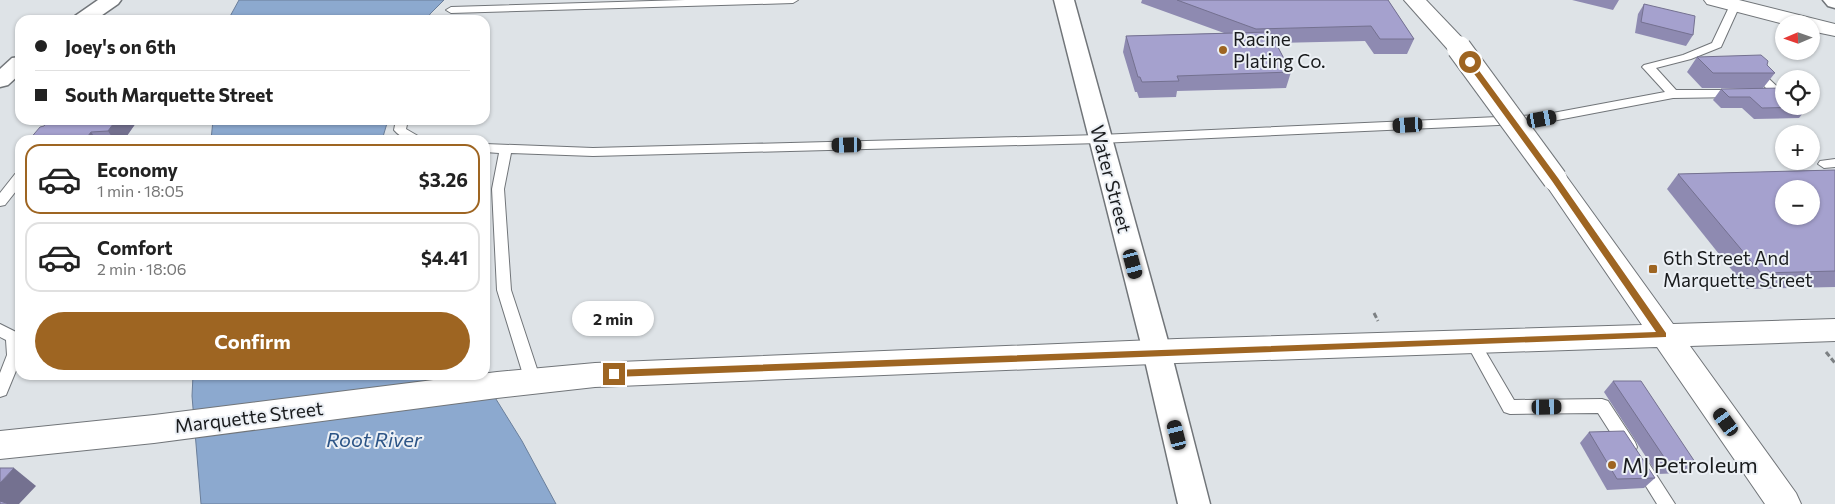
<!DOCTYPE html>
<html lang="en">
<head>
<meta charset="utf-8">
<style>
	body { margin:0; font-family:Commissioner,sans-serif; background:#f6f6f6; color:#222; height:100vh; display:flex; flex-direction:column; font-size:19px; white-space:nowrap }
	* { box-sizing:border-box; margin:0 }
	p { font-size:16px; color:#767676 }
	.icon { flex:none; width:28px; height:28px; fill:none; stroke:currentColor; stroke-width:2; stroke-linecap:round; stroke-linejoin:round }
	.map { position:relative; flex:1; overflow:hidden }
	.side { position:absolute; left:15px; top:135px; width:475px; height:245px; display:flex; flex-direction:column; background:#fff; border-radius:15px; box-shadow:0 1px 4px #0004 }
	.side>* { flex:none }
	.top-card { position:absolute; left:15px; top:15px; width:475px; height:110px; border-radius:15px; box-shadow:0 1px 4px #0004; display:grid; align-content:center; height:110px; padding:0 20px; background:#fff }
	.needle { width:32px; rotate:268deg }
	.tools { position:absolute; left:1775px; top:15px; display:grid; gap:10px }
	.tools a { display:grid; place-items:center; width:45px; height:45px; border-radius:50%; background:#fff; box-shadow:0 1px 4px #0004; font-size:25px }
	.end { position:absolute; width:22px; height:22px; margin:-11px; border:6px solid #9e6522; background:#fff; box-shadow:0 0 0 2px #fff }
	.from { border-radius:50% }
	.bubble { position:absolute; height:35px; border-radius:18px; background:#fff; box-shadow:0 1px 4px #0004; font-size:16px; font-weight:700; line-height:35px; text-align:center }
	.car { position:absolute; width:15px; height:30px; margin:-15px -8px; border-radius:6px; box-shadow:0 0 4px 1px #0007; background:linear-gradient(#222 24%,#8ab4d8 0 40%,#222 0 76%,#8ab4d8 0 86%,#222 0) }
	.top-card b { display:flex; align-items:center; gap:18px; height:48px; font-size:19px }
	.top-card b+b { border-top:1px solid #e0e0e0 }
	.top-card i { width:12px; height:12px; background:#222 }
	ul { padding:9px 0 0; list-style:none }
	li { display:flex; align-items:center; gap:15px; height:70px; margin:0 10px 8px; padding:0 10px; border:2px solid #e0e0e0; border-radius:15px }
	li div { flex:1 }
	li b { display:block; font-size:19px }
	li em { font-style:normal; font-weight:700 }
	li.selected { border-color:#9e6522 }
	li>.icon { width:45px; height:45px; stroke-width:1.5 }
	.cta { display:flex; gap:10px; margin-top:auto; padding:10px 20px }
	.cta a { flex:1; height:58px; border-radius:30px; background:#9e6522; color:#fff; font-size:20px; font-weight:700; line-height:58px; text-align:center }
	.map>svg:first-child { display:block }
	.water { fill:#8ca9cf; stroke:#6a7e9a }
	.lines { fill:none; stroke-linecap:round; stroke-linejoin:round }
	.lane-casing { stroke:#717579; stroke-width:2 }
	.street-casing { stroke:#717579; stroke-width:3 }
	.secondary-casing { stroke:#717579; stroke-width:2 }
	.primary-casing { stroke:#717579; stroke-width:2 }
	.path { stroke:#7c8083; stroke-width:3; stroke-dasharray:5.5 2.5; stroke-linecap:butt }
	.lane { fill:#fff; fill-rule:evenodd }
	.street { fill:#fff; fill-rule:evenodd }
	.secondary { fill:#fff; fill-rule:evenodd }
	.primary { fill:#fff; fill-rule:evenodd }
	.secondary-bridge-casing { stroke:#717579; stroke-width:26; stroke-linecap:butt }
	.secondary-bridge { stroke:#fff; stroke-width:24 }
	.wall { fill:#8e8ab1 }
	.shaded-wall { fill:#747190 }
	.building { fill:#a5a1ce; stroke:#747190; fill-rule:evenodd }
	.route { fill:#9e6522 }
	.poi-dot { fill:#9e6522; stroke:#ecf0f5; stroke-width:2 }
	.labels { text-anchor:middle; stroke-width:4; stroke-linejoin:round; paint-order:stroke }
	.poi-label { font-size:19px; fill:#191b1d; stroke:#ecf0f5; text-anchor:start }
	.street-label { font-size:19px; fill:#191b1d; stroke:#ecf0f5 }
	.water-label { font-size:20px; font-style:italic; fill:#2c5486; stroke:#ecf0f5 }
	.near-poi-label { font-size:22px; fill:#191b1d; stroke:#ecf0f5; text-anchor:start }
</style>
</head>
<body>
<div class="map">
<svg width="1835" height="504" viewBox="0 0 1835 504">
	<rect width="100%" height="100%" fill="#dee3e7"/>
	<!-- water -->
	<g class="water">
		<path d="M239 0H444L430 14 427 20H228Z"/>
		<path d="M213 120H388L382 140H211Z"/>
		<path d="M193 375H481L522 441 556 504H201L192 396Z"/>
	</g>
	<g class="lines">
		<!-- lane casing -->
		<g class="lane-casing">
			<g id="lane">
				<path d="M685 0H798L793 3 451 13 446 10 451 7Z"/>
				<path d="M1735 2 1740 5 1721 47 1691 59 1656 68 1676 90H1734L1738 91 1740 94 1738 97 1673 98 1542 123 1100 143 593 156 511 153 504 189 511 290 541 381 538 385 533 387 528 385 525 381 497 290 492 189 499 153 485 152V144L593 148 1100 135 1542 115 1665 92 1644 69 1642 67 1644 65 1683 55 1712 43 1730 5Z"/>
				<path d="M1763 76 1767 77 1782 91 1784 94 1782 97H1764L1762 94 1768 90 1757 79Z"/>
				<path d="M396 120H408L406 129 418 136 426 137 428 140C415 140 403 141 394 130Z"/>
				<path d="M1835 159V167L1824 168 1818 164 1820 161Z"/>
				<path d="M20 173V186L5 205 0 206V193L15 174Z"/>
				<path d="M0 324 18 333 20 336V361L6 395 0 397V373L7 355 6 340 0 337Z"/>
				<path d="M1472 335 1477 337 1514 400 1602 399 1608 401 1635 442 1637 447 1635 452 1629 454 1623 452 1598 413 1510 414 1504 412 1465 341 1467 337Z"/>
				<path d="M1642 460 1648 462 1675 504H1657L1634 467 1636 462Z"/>
			</g>
		</g>
		<!-- street casing -->
		<g class="street-casing">
			<g id="street">
				<path d="M98 0H121L118 4 95 20H72L75 16Z"/>
				<path d="M1054 0H1074L1171 352 1210 504H1178L1143 352Z"/>
				<path d="M1823 0H1835V8L1828 6Z"/>
				<path d="M20 57V74L8 85 0 87V69L12 58Z"/>
			</g>
		</g>
		<!-- secondary casing -->
		<g class="secondary-casing">
			<g id="secondary">
				<path d="M1404 0H1426L1467 43 1470 48 1467 53 1459 55 1451 53Z"/>
				<path d="M1555 170 1564 173 1673 324 1835 319V341L1690 346 1796 493 1801 504H1765L1657 347 1177 363 595 387 497 398 154 443 0 459V431L154 415 497 372 595 363 1177 339 1642 325 1542 179 1546 173Z"/>
			</g>
		</g>
		<!-- primary casing -->
		<g class="primary-casing">
			<path id="primary" d="M1704 0H1739L1835 24V36L1811 31V24H1784L1707 4Z"/>
		</g>
		<!-- path -->
		<g class="path">
			<path d="M1374 313 1378 321"/>
			<path d="M1826 352 1835 363"/>
		</g>
		<!-- lane -->
		<use href="#lane" class="lane"/>
		<!-- street -->
		<use href="#street" class="street"/>
		<!-- secondary -->
		<use href="#secondary" class="secondary"/>
		<!-- primary -->
		<use href="#primary" class="primary"/>
		<!-- secondary-bridge casing -->
		<g class="secondary-bridge-casing">
			<path id="secondary-bridge" d="M1459 48 1555 179"/>
		</g>
		<!-- secondary-bridge -->
		<use href="#secondary-bridge" class="secondary-bridge"/>
	</g>
	<!-- wall -->
	<g class="wall">
		<path d="M1142 0H1388L1414 39 1407 54H1374L1365 41 1276 43 1291 72 1286 88 1177 91 1176 97 1139 98 1137 92H1135L1123 52 1126 36 1224 33 1141 3Z"/>
		<path d="M1572 0H1619L1613 10Z"/>
		<path d="M1644 4 1693 35 1686 46 1635 33 1638 14Z"/>
		<path d="M1697 57 1767 65 1775 73 1763 88 1808 107 1799 118 1754 119 1742 108H1721L1713 100 1721 89 1763 88H1702L1687 72Z"/>
		<path d="M138 120 124 140H29L44 126Z"/>
		<path d="M1835 170V287L1747 289 1667 189 1678 174Z"/>
		<path d="M1613 381 1695 462 1684 473 1657 474 1604 392Z"/>
		<path d="M1589 432 1655 478 1644 488 1607 490 1580 443Z"/>
	</g>
	<!-- shaded-wall -->
	<g class="shaded-wall">
		<path d="M116 120H138L124 140H114L108 131Z"/>
		<path d="M91 132 97 140H85Z"/>
		<path d="M14 468 36 486 19 504H0V483Z"/>
	</g>
	<!-- building -->
	<g class="building">
		<path d="M1177 0H1388L1414 39H1380L1371 26 1256 29Z"/>
		<path d="M1644 4 1695 16 1693 35 1641 22Z"/>
		<path d="M1270 32 1291 72 1177 76 1179 81 1142 82 1140 77H1138L1126 36Z"/>
		<path d="M1761 55 1768 61 1767 65 1775 73H1713L1697 57Z"/>
		<path d="M1784 88V106L1808 107 1762 108 1750 97H1729L1721 89Z"/>
		<path d="M49 120H116L108 131 91 132 85 140H29L40 127 44 126Z"/>
		<path d="M1835 170V271L1761 273 1678 174ZM1784 189H1811V216H1784Z"/>
		<path d="M1613 381H1641L1695 462 1668 463Z"/>
		<path d="M1624 431 1655 478 1617 479 1589 432Z"/>
		<path d="M0 468H14L0 483Z"/>
		<path d="M0 501 9 504H0Z"/>
	</g>
	<!-- route -->
	<path class="route" d="M1467 61H1472L1558 178 1666 333V337L614 377 610 374 614 370 1656 332 1552 181 1467 64Z"/>
	<!-- markers -->
	<g class="poi-dot">
		<circle cx="1223" cy="50" r="5"/>
		<rect x="1648" y="264" width="10" height="10" rx="2.5"/>
		<circle cx="1612" cy="465" r="5"/>
	</g>
	<g class="labels">
		<!-- poi labels -->
		<g class="poi-label">
			<text x="1233" y="46">Racine<tspan x="1233" dy="22">Plating Co.</tspan></text>
			<text x="1663" y="265">6th Street And<tspan x="1663" dy="22">Marquette Street</tspan></text>
		</g>
		<!-- street labels -->
		<g class="street-label">
			<text transform="translate(1111 179) rotate(75)" y="7">Water Street</text>
			<text transform="translate(249 417) rotate(-7)" y="7">Marquette Street</text>
		</g>
		<!-- water labels -->
		<g class="water-label">
			<text x="374" y="447">Root River</text>
		</g>
		<!-- near-poi labels -->
		<g class="near-poi-label">
			<text x="1622" y="473">MJ Petroleum</text>
		</g>
	</g>
</svg>
<div class="tools">
<a><svg class="needle" viewBox="-14 -14 28 28"><path d="M0-13l5 13h-10z" fill="#e53935"/><path d="M0 13l5-13h-10z" fill="#767676"/></svg></a>
<a><svg class="icon" aria-label="locate" viewBox="0 0 24 24"><circle cx="12" cy="12" r="6"/><path d="M12 2v4M12 18v4M2 12h4M18 12h4"/></svg></a>
<a>+</a>
<a>−</a>
</div>
<i class="end from" style="left:1470px;top:62px"></i>
<i class="end" style="left:614px;top:374px"></i>
<div class="bubble" style="left:572px;top:301px;width:82px">2 min</div>
<i class="car" style="left:1542px;top:119px;rotate:80deg"></i>
<i class="car" style="left:1408px;top:125px;rotate:267deg"></i>
<i class="car" style="left:847px;top:145px;rotate:269deg"></i>
<i class="car" style="left:1133px;top:264px;rotate:165deg"></i>
<i class="car" style="left:1547px;top:407px;rotate:89deg"></i>
<i class="car" style="left:1726px;top:422px;rotate:324deg"></i>
<i class="car" style="left:1177px;top:435px;rotate:346deg"></i>
<div class="top-card">
<b><i class="from"></i>Joey's on 6th</b>
<b><i></i>South Marquette Street</b>
</div>
<section class="side">
<ul>
<li class="selected"><svg class="icon" aria-label="car" viewBox="0 0 24 24"><path d="M5 17H2v-5l4-1 3-4h7l3 4 3 1v5h-3M9 17h6M6 11h13"/><circle cx="7" cy="17" r="2"/><circle cx="17" cy="17" r="2"/></svg><div><b>Economy</b><p>1 min · 18:05</p></div><em>$3.26</em></li>
<li><svg class="icon" aria-label="car" viewBox="0 0 24 24"><path d="M5 17H2v-5l4-1 3-4h7l3 4 3 1v5h-3M9 17h6M6 11h13"/><circle cx="7" cy="17" r="2"/><circle cx="17" cy="17" r="2"/></svg><div><b>Comfort</b><p>2 min · 18:06</p></div><em>$4.41</em></li>
</ul>
<div class="cta"><a>Confirm</a></div>
</section>
</div>
</body>
</html>
